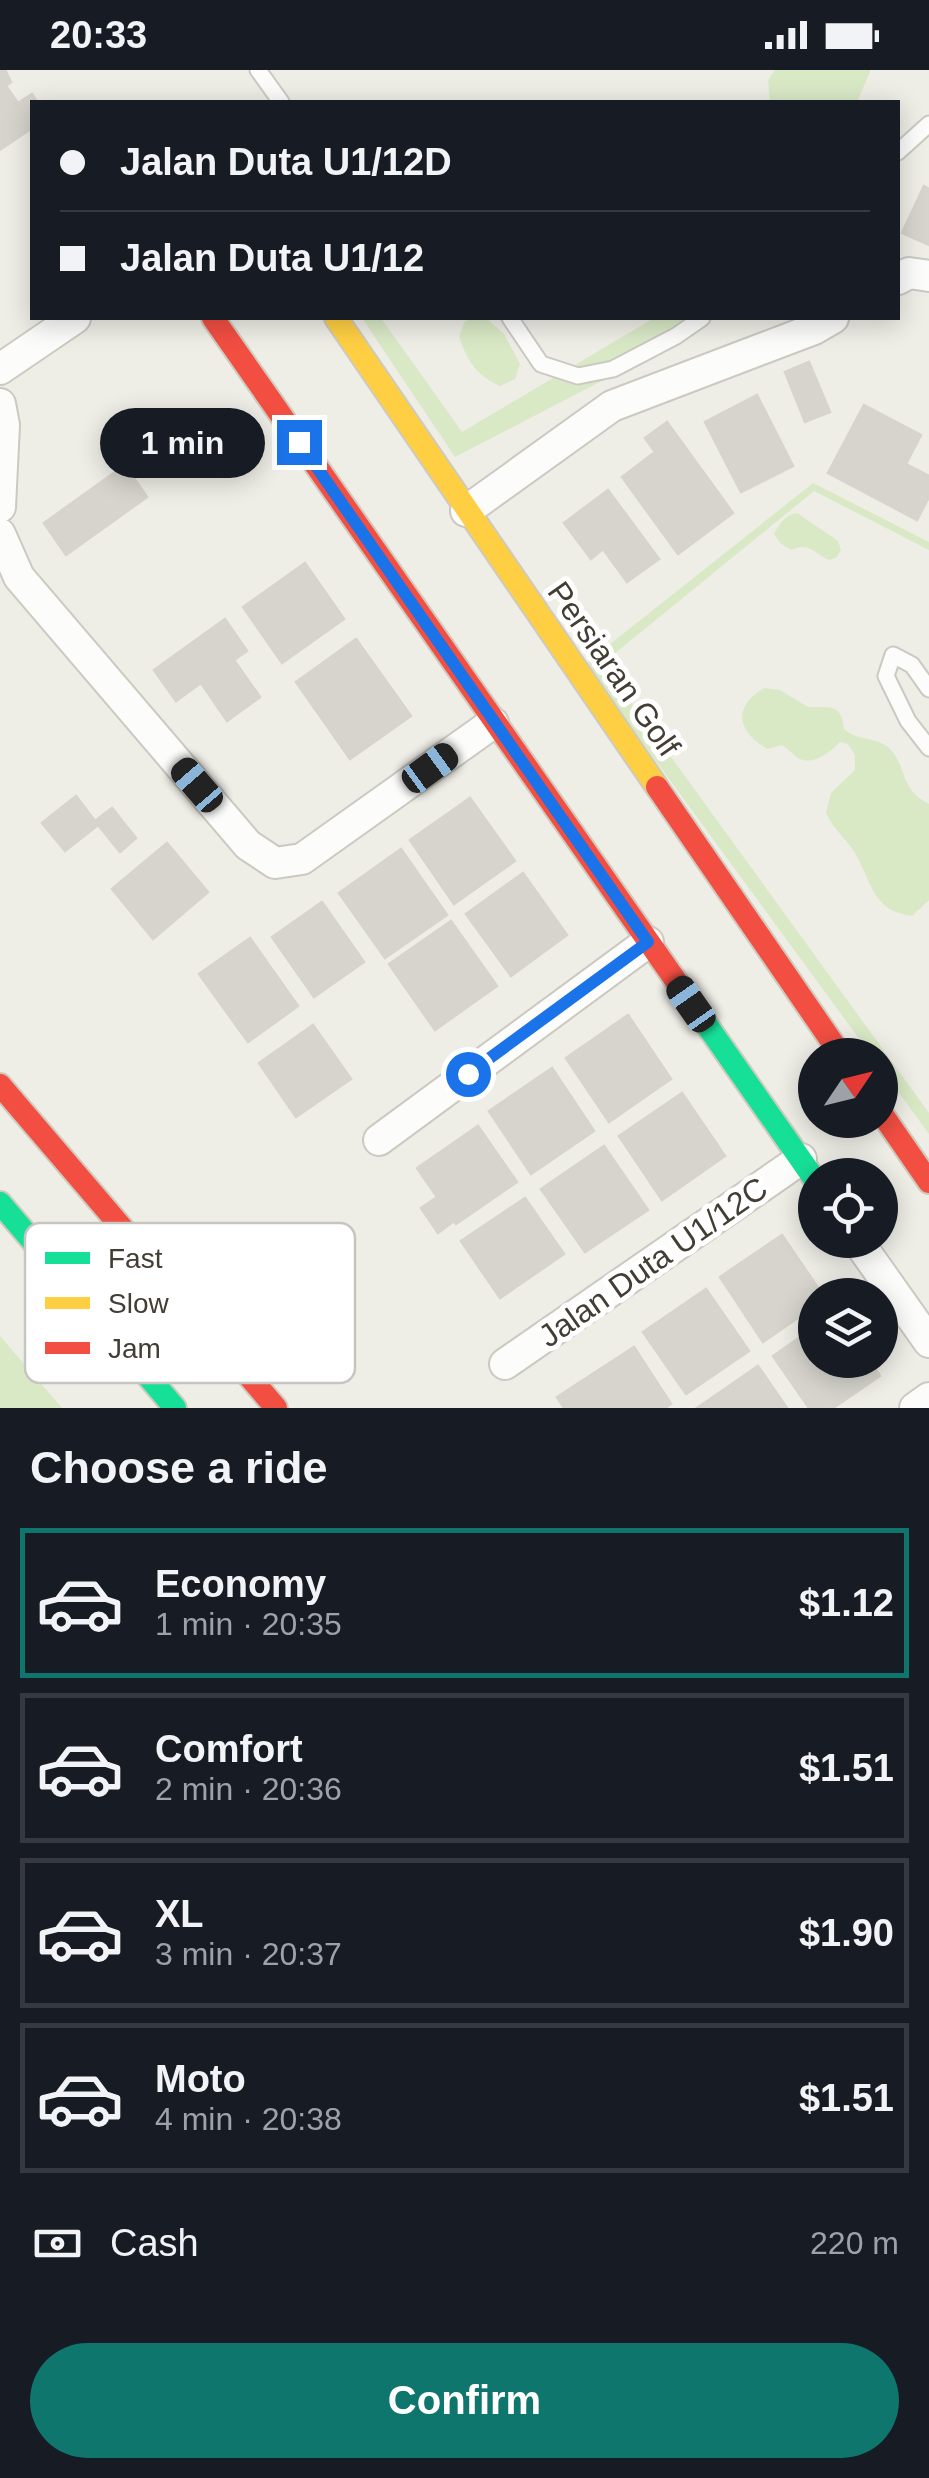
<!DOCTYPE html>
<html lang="en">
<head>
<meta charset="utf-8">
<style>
	body { margin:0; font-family:Helvetica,sans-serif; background:#242831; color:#f1f3f6; height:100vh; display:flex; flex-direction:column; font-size:38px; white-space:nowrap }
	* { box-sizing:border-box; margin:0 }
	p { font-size:32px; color:#9ea1a6 }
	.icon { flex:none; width:55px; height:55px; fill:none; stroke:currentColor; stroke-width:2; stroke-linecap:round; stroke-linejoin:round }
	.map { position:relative; height:1338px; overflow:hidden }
	.details { display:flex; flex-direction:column; background:#171b24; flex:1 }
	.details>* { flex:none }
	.banner { position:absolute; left:30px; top:30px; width:870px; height:220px; border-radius:0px; box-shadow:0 5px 25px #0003; display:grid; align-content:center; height:220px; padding:0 30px; background:#171b24 }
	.needle { width:65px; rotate:55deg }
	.controls { position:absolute; left:798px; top:968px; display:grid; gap:20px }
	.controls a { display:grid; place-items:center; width:100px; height:100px; border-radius:50%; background:#171b24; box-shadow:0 5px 25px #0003; font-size:50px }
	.end { position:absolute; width:45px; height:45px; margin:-22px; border:12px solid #1a73e8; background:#fff; box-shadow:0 0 0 5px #fff }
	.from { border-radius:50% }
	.bubble { position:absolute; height:70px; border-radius:35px; background:#171b24; box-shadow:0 5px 25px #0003; font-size:32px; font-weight:700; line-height:70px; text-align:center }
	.car { position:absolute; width:30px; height:60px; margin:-30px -15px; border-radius:12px; box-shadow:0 0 8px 2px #0007; background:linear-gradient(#222 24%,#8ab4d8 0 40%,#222 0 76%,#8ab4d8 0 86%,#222 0) }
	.banner b { display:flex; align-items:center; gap:35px; height:95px; font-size:38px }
	.banner b+b { border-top:2px solid #363941 }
	.banner i { width:25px; height:25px; background:#f1f3f6 }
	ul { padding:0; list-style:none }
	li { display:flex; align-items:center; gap:30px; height:150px; margin:0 20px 15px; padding:0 10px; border:5px solid #363941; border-radius:0px }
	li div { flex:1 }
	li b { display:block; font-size:38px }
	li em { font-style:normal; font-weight:700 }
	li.on { border-color:#0f766e }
	li>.icon { width:90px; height:90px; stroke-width:1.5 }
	h2 { padding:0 30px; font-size:45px; line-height:120px }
	.pay { display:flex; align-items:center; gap:25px; height:110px; padding:0 30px; font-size:38px }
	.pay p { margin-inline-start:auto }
	.primary-button { display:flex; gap:20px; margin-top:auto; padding:20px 30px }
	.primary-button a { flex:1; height:115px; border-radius:60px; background:#0f766e; color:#fff; font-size:40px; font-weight:700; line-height:115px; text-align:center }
	.status { display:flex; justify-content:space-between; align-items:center; height:70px; padding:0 50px; background:#171b24; direction:ltr }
	.status svg { height:28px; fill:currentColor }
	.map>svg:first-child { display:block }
	.green { fill:#d9e9c6 }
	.building { fill:#d6d4cd; stroke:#d6d4cc; stroke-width:2.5 }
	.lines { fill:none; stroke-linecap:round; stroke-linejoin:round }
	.lane-casing { stroke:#cbc9c2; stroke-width:19 }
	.street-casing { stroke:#cbc9c2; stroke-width:34 }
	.fast-casing { stroke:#cecabd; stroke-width:26 }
	.slow-casing { stroke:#cecabd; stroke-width:26 }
	.jam-casing { stroke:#cecabd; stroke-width:26 }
	.lane { stroke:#fcfcfb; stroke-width:15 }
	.street { stroke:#fcfcfb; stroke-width:30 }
	.fast { stroke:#16e098; stroke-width:22 }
	.slow { stroke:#ffcf43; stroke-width:22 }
	.jam { stroke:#f24e42; stroke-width:22 }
	.route { stroke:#1a73e8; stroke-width:12 }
	.labels { text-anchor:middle; stroke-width:10; stroke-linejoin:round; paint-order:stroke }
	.street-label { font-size:32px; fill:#433e34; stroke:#fff }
	.key { fill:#fff; stroke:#c7c5c2; stroke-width:2.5 }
	.key-label { font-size:28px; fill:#433e34 }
</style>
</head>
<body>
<div class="status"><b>20:33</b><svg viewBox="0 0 49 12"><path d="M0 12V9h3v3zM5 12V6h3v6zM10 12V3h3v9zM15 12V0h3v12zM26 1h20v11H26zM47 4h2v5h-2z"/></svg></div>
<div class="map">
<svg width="929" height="1338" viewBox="0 0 929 1338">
	<rect width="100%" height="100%" fill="#eeede6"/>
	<!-- green -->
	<g class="green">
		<path d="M775 0H870V2L857 32H770L768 10Z"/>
		<path d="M362 248H381L462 362 654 248H715L681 270 455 387Z"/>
		<path d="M478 248H486L504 264 520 294 515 309 500 316C476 305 467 291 459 266L465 251Z"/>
		<path d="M813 413 929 472V480L814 421 603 593 929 1043V1064L880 997V985H871L585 594Z"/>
		<path d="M797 443 838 471 841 480 836 488 829 490C815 484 809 472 792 480L781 474 774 464C779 454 785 445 797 443Z"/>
		<path d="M764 618 780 620 808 637C826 638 842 631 844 659 857 671 876 667 888 677 909 697 897 717 929 734V830L912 846C872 841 872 812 855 783 846 768 835 762 826 743L831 723 855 700V685L848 674 840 672C829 684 809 698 795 686 791 682 787 678 782 675L767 679C737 661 732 637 764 618Z"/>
		<path d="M0 1266 62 1338H0Z"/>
	</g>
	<!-- building -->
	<g class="building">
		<path d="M0 0H5L11 12 6 16 18 33 32 24 37 32H32V58L1 79Z"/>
		<path d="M924 116 929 119V175L902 163Z"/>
		<path d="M809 292 830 342 805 352 785 302Z"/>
		<path d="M757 325 793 396 741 422 705 352Z"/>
		<path d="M864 335 921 365 906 394 929 406V427L917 450 828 403Z"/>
		<path d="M667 352 733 443 678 484 622 407 655 382 645 368Z"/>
		<path d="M125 395 147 427 66 485 44 453Z"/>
		<path d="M608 420 659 489 627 512 603 479 591 489 564 453Z"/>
		<path d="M305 493 344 549 282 593 243 537Z"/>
		<path d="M225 549 247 581 234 590 260 627 227 651 201 613 176 631 154 600Z"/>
		<path d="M356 569 411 646 350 689 296 612Z"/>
		<path d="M76 726 95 751 112 738 136 768 120 782 98 755 65 781 42 753Z"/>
		<path d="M470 728 515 791 454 834 410 770Z"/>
		<path d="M167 773 208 822 153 869 112 819Z"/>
		<path d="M401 779 447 845 385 888 339 823Z"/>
		<path d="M523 803 567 865 511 906 466 844Z"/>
		<path d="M322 832 364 892 314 927 272 867Z"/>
		<path d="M451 851 497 916 435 960 389 894Z"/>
		<path d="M250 868 298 936 248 972 199 904Z"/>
		<path d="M628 945 671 1009 609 1052 566 988Z"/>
		<path d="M313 955 351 1009 296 1047 259 993Z"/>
		<path d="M552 998 594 1061 531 1104 489 1041Z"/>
		<path d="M682 1023 725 1086 662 1130 619 1066Z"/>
		<path d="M478 1056 517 1112 456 1154 454 1151 438 1163 421 1138 437 1127 417 1098Z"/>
		<path d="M604 1076 648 1140 585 1182 541 1119Z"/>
		<path d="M525 1128 564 1184 500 1228 461 1171Z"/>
		<path d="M782 1165 823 1225H815V1236L763 1272 720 1207Z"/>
		<path d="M706 1219 749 1281 686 1324 643 1262Z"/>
		<path d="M815 1257V1290H869L880 1306 833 1338H809L773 1286Z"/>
		<path d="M634 1277 671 1334 665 1338H564L557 1327Z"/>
		<path d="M758 1296 787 1338H697Z"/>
	</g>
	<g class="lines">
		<!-- lane casing -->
		<g class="lane-casing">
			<g id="lane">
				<path d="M258 0 281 32"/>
				<path d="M898 82 929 54"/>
				<path d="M510 248 541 294 578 306 613 299 676 266 702 248"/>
				<path d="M929 619 912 595 893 585 886 606 908 651 929 678"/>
			</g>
		</g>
		<!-- street casing -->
		<g class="street-casing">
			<g id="street">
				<path d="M898 209 909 203 929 206"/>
				<path d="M0 299 75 248"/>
				<path d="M0 334 4 355 0 437"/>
				<path d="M466 441 612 336 814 259 833 248"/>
				<path d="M0 464 19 507 248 775 275 793 302 789 493 653"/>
				<path d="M379 1070 648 872"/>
				<path d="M857 1170 929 1272"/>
				<path d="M505 1294 801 1089"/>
				<path d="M915 1338 929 1328"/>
			</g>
		</g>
		<!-- fast casing -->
		<g class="fast-casing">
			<g id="fast">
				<path d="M697 941 815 1110"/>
				<path d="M0 1133 175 1338"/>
			</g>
		</g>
		<!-- slow casing -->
		<g class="slow-casing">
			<path id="slow" d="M336 248 657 717"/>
		</g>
		<!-- jam casing -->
		<g class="jam-casing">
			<g id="jam">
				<path d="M213 248 697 941"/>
				<path d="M657 717 841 985"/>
				<path d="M0 1015 276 1338"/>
				<path d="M880 1041 929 1112"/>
			</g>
		</g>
		<!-- lane -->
		<use href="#lane" class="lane"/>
		<!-- street -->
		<use href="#street" class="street"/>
		<!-- fast -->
		<use href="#fast" class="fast"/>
		<!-- slow -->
		<use href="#slow" class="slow"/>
		<!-- jam -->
		<use href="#jam" class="jam"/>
	</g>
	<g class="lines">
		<!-- route -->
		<path class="route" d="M299 372 648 872 468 1004"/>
	</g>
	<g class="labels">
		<!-- street labels -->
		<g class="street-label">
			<text transform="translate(614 599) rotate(55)" y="11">Persiaran Golf</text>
			<text transform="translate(653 1192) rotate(-35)" y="11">Jalan Duta U1/12C</text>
		</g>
	</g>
	<!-- legend -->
	<rect x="25" y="1153" width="330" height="160" rx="15" class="key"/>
	<rect x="45" y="1182" width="45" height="12" fill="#16e098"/>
	<rect x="45" y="1227" width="45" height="12" fill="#ffcf43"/>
	<rect x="45" y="1272" width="45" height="12" fill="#f24e42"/>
	<g class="key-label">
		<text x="108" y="1198">Fast</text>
		<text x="108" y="1243">Slow</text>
		<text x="108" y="1288">Jam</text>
	</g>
</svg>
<div class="controls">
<a><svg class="needle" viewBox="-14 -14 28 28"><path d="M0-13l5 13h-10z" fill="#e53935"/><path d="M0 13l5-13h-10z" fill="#9ea1a6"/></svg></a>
<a><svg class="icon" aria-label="locate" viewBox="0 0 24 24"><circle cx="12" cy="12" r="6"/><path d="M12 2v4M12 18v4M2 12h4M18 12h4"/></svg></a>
<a><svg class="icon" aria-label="layers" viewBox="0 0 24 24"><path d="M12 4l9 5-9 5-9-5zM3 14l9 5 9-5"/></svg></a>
</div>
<i class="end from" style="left:468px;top:1004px"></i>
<i class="end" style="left:299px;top:372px"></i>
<div class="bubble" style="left:100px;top:338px;width:165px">1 min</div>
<i class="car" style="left:430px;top:698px;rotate:54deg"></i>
<i class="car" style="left:197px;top:715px;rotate:319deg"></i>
<i class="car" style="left:691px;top:934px;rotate:325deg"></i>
<div class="banner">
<b><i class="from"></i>Jalan Duta U1/12D</b>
<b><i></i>Jalan Duta U1/12</b>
</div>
</div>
<section class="details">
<h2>Choose a ride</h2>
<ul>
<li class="on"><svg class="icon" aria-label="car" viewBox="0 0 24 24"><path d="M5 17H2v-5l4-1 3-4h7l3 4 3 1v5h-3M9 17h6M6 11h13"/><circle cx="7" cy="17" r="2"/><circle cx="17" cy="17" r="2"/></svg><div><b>Economy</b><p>1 min · 20:35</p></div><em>$1.12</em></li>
<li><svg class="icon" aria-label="car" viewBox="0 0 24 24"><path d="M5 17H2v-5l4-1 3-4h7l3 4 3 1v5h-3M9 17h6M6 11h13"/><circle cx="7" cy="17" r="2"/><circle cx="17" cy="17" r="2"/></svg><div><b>Comfort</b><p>2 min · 20:36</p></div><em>$1.51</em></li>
<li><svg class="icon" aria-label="car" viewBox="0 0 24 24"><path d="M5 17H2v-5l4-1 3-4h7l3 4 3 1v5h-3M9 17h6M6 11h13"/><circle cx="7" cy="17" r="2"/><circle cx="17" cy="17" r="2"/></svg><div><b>XL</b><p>3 min · 20:37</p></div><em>$1.90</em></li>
<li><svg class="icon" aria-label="car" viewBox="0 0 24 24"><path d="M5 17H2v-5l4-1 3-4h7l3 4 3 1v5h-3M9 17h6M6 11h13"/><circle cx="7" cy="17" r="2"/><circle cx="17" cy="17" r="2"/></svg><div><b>Moto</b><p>4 min · 20:38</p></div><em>$1.51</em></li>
</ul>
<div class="pay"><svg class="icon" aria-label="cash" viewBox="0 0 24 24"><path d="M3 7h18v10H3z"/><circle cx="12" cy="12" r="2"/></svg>Cash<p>220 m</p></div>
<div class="primary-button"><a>Confirm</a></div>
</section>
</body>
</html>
